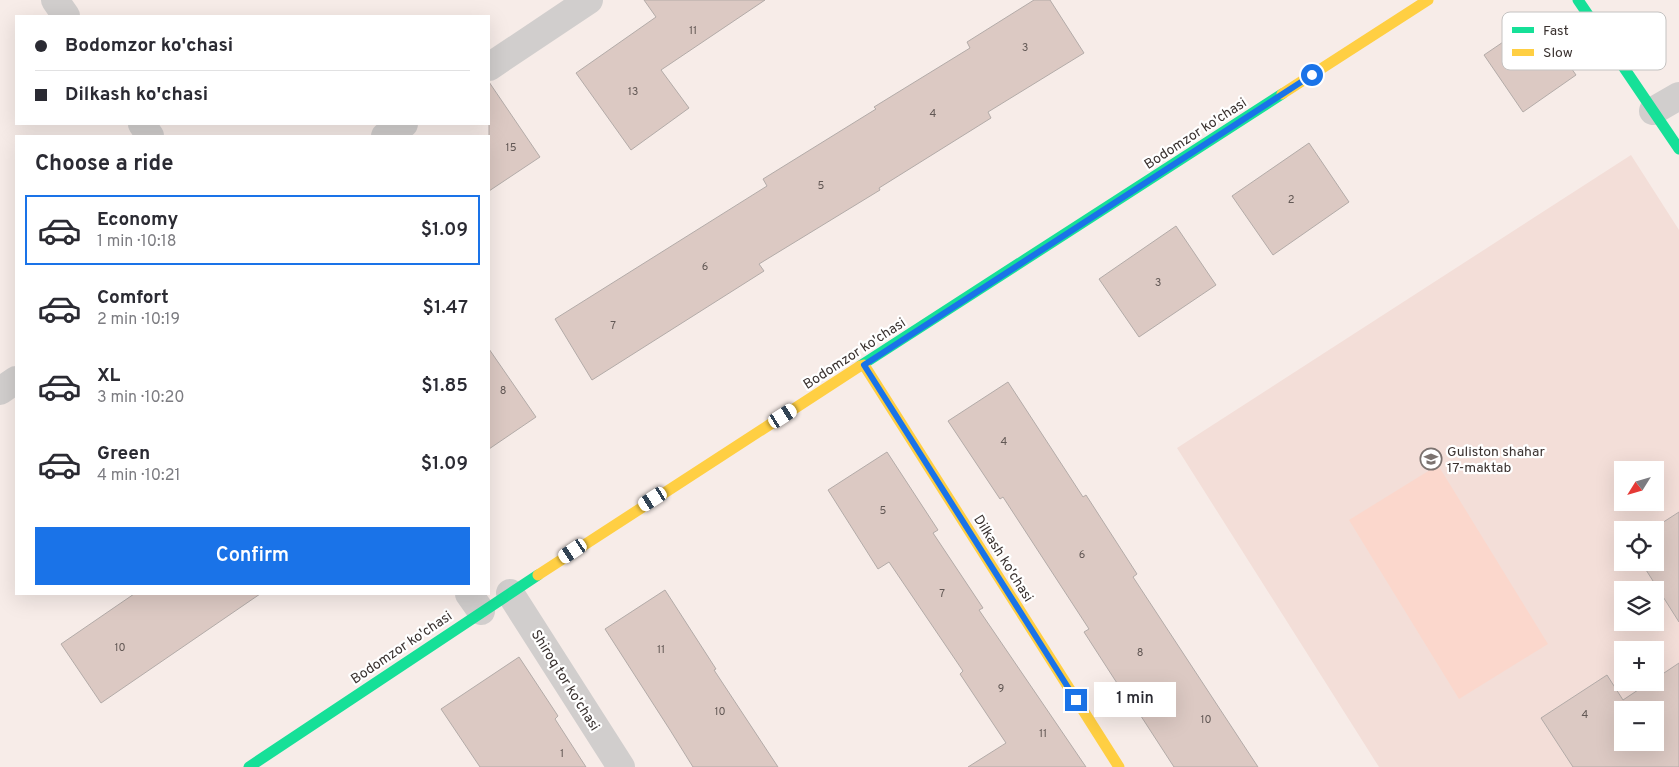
<!DOCTYPE html>
<html lang="en">
<head>
<meta charset="utf-8">
<style>
	body { margin:0; font-family:Overpass,sans-serif; background:#f7f7f7; color:#2b2b33; height:100vh; display:flex; flex-direction:column; font-size:19px; white-space:nowrap }
	* { box-sizing:border-box; margin:0 }
	p { font-size:16px; color:#7c7c81 }
	.icon { flex:none; width:28px; height:28px; fill:none; stroke:currentColor; stroke-width:2; stroke-linecap:round; stroke-linejoin:round }
	.map { position:relative; flex:1; overflow:hidden }
	.side { position:absolute; left:15px; top:135px; width:475px; height:460px; display:flex; flex-direction:column; background:#fff; border-radius:0px; box-shadow:0 5px 20px #0002 }
	.side>* { flex:none }
	.guide { position:absolute; left:15px; top:15px; width:475px; height:110px; border-radius:0px; box-shadow:0 5px 20px #0002; display:grid; align-content:center; height:110px; padding:0 20px; background:#fff }
	.needle { width:32px; rotate:233deg }
	.tools { position:absolute; left:1614px; top:461px; display:grid; gap:10px }
	.tools a { display:grid; place-items:center; width:50px; height:50px; border-radius:0px; background:#fff; box-shadow:0 5px 20px #0002; font-size:25px }
	.end { position:absolute; width:22px; height:22px; margin:-11px; border:6px solid #1a73e8; background:#fff; box-shadow:0 0 0 2px #fff }
	.from { border-radius:50% }
	.bubble { position:absolute; height:35px; border-radius:0px; background:#fff; box-shadow:0 5px 20px #0002; font-size:16px; font-weight:600; line-height:35px; text-align:center }
	.car { position:absolute; width:15px; height:30px; margin:-15px -8px; border-radius:6px; box-shadow:0 0 4px 1px #0007; background:linear-gradient(#fff 24%,#345 0 40%,#fff 0 76%,#345 0 86%,#fff 0) }
	.guide b { display:flex; align-items:center; gap:18px; height:48px; font-size:19px }
	.guide b+b { border-top:1px solid #e1e1e2 }
	.guide i { width:12px; height:12px; background:#2b2b33 }
	ul { padding:0; list-style:none }
	li { display:flex; align-items:center; gap:15px; height:70px; margin:0 10px 8px; padding:0 10px; border:2px solid transparent; border-radius:0px }
	li div { flex:1 }
	li b { display:block; font-size:19px }
	li em { font-style:normal; font-weight:600 }
	li.active { border-color:#1a73e8 }
	li>.icon { width:45px; height:45px; stroke-width:1.5 }
	h2 { padding:0 20px; font-size:22px; line-height:60px }
	.cta { display:flex; gap:10px; margin-top:auto; padding:10px 20px }
	.cta a { flex:1; height:58px; border-radius:0px; background:#1a73e8; color:#fff; font-size:20px; font-weight:600; line-height:58px; text-align:center }
	.map>svg:first-child { display:block }
	.built { fill:#f3ded8; fill-rule:evenodd }
	.green { fill:#fbd7cc }
	.building { fill:#dcc9c3; stroke:#b3aba8; fill-rule:evenodd }
	.lines { fill:none; stroke-linecap:round; stroke-linejoin:round }
	.street { stroke:#d1cecd; stroke-width:28 }
	.fast { stroke:#16e098; stroke-width:11 }
	.slow { stroke:#ffcf43; stroke-width:11 }
	.route { stroke:#1a73e8; stroke-width:6 }
	.labels { text-anchor:middle; stroke-width:4.5; stroke-linejoin:round; paint-order:stroke }
	.number-label { font-size:11px; fill:#625855 }
	.street-label { font-size:14px; fill:#3a3230; stroke:#fff }
	.poi-label { font-size:14px; fill:#3a3230; stroke:#fff; text-anchor:start }
	.key { fill:#fff; stroke:#c4c2c1; stroke-width:1 }
	.key-label { font-size:14px; fill:#3a3230 }
</style>
</head>
<body>
<div class="map">
<svg width="1679" height="767" viewBox="0 0 1679 767">
	<rect width="100%" height="100%" fill="#f7ece8"/>
	<!-- built -->
	<path class="built" d="M1631 155 1679 230V767H1379L1177 448ZM1622 470H1655V502H1622ZM1622 530H1655V562H1622ZM1622 590H1655V622H1622ZM1622 650H1655V682H1622ZM1622 710H1655V742H1622Z"/>
	<!-- green -->
	<path class="green" d="M1438 465 1548 644 1459 699 1349 520Z"/>
	<!-- building -->
	<g class="building">
		<path d="M644 0H765L661 70 689 108 631 150 576 73 656 17Z"/>
		<path d="M1034 0H1050L1084 53 988 112 991 118 879 188 880 190 759 264 764 271 592 380 555 319 767 186 763 179 876 109 874 107 970 48 967 42Z"/>
		<path d="M1537 19 1576 75 1523 112 1484 55Z"/>
		<path d="M489 82 540 157 489 191Z"/>
		<path d="M1309 143 1349 202 1273 255 1232 196Z"/>
		<path d="M1176 226 1216 285 1139 337 1099 279Z"/>
		<path d="M489 349 536 417 489 449Z"/>
		<path d="M1008 382 1083 497 1086 495 1137 574 1133 577 1258 767H1174L1137 710 1135 711 1084 632 1089 629 1003 497 1000 499 948 421Z"/>
		<path d="M887 452 938 530 933 533 983 608 979 610 1086 767H968L1006 743 960 674 963 671 889 562 878 569 828 490Z"/>
		<path d="M1679 512V622L1641 562H1655V530H1651Z"/>
		<path d="M665 590 716 669 714 670 778 767H693L670 730 605 629Z"/>
		<path d="M134 594H260L101 703 61 644Z"/>
		<path d="M519 657 558 716 555 719 586 767H480L441 709Z"/>
		<path d="M1679 663V767H1573L1541 718 1607 675 1623 700 1650 682H1655V679ZM1622 710H1655V742H1622Z"/>
	</g>
	<g class="lines">
		<!-- street -->
		<g class="street">
			<path d="M55 0 66 16"/>
			<path d="M489 67 589 0"/>
			<path d="M1653 111 1679 96"/>
			<path d="M142 124 150 136"/>
			<path d="M385 136 404 124"/>
			<path d="M0 391 16 380"/>
			<path d="M510 593 621 767"/>
			<path d="M469 594 481 611"/>
		</g>
		<!-- fast -->
		<g class="fast">
			<path d="M1578 0 1679 149"/>
			<path d="M860 366 1282 94"/>
			<path d="M249 767 538 575"/>
		</g>
		<!-- slow -->
		<g class="slow">
			<path d="M1282 94 1428 0"/>
			<path d="M864 365 1119 767"/>
			<path d="M538 575 860 366"/>
		</g>
	</g>
	<g class="lines">
		<!-- route -->
		<path class="route" d="M1076 700 864 365 1312 75"/>
	</g>
	<!-- icons -->
	<defs>
		<g id="school-ring" transform="scale(1.125)"><circle r="9.5" fill="#fff" stroke="#7c7370" stroke-width="1.5"/><path d="M0-5L7-2L0 1L-7-2ZM-4 1L0 2.5L4 1V4Q0 6-4 4Z" fill="#7c7370"/></g>
	</defs>
	<g fill-rule="evenodd">
		<use href="#school-ring" x="1431" y="459"/>
	</g>
	<g class="labels">
		<!-- number labels -->
		<g class="number-label">
			<text x="693" y="34">11</text>
			<text x="1025" y="51">3</text>
			<text x="633" y="95">13</text>
			<text x="933" y="117">4</text>
			<text x="511" y="151">15</text>
			<text x="821" y="189">5</text>
			<text x="1291" y="203">2</text>
			<text x="705" y="270">6</text>
			<text x="1158" y="286">3</text>
			<text x="613" y="329">7</text>
			<text x="503" y="394">8</text>
			<text x="1004" y="445">4</text>
			<text x="883" y="514">5</text>
			<text x="1082" y="558">6</text>
			<text x="942" y="597">7</text>
			<text x="120" y="651">10</text>
			<text x="661" y="653">11</text>
			<text x="1140" y="656">8</text>
			<text x="1001" y="692">9</text>
			<text x="720" y="715">10</text>
			<text x="1585" y="718">4</text>
			<text x="1206" y="723">10</text>
			<text x="1043" y="737">11</text>
			<text x="562" y="757">1</text>
		</g>
		<!-- street labels -->
		<g class="street-label">
			<text transform="translate(1195 133) rotate(-33)" y="5">Bodomzor ko'chasi</text>
			<text transform="translate(854 353) rotate(-33)" y="5">Bodomzor ko'chasi</text>
			<text transform="translate(1004 558) rotate(58)" y="5">Dilkash ko'chasi</text>
			<text transform="translate(401 647) rotate(-34)" y="5">Bodomzor ko'chasi</text>
			<text transform="translate(566 680) rotate(58)" y="5">Shiroq tor ko'chasi</text>
		</g>
		<!-- poi labels -->
		<g class="poi-label">
			<text x="1447" y="456">Guliston shahar<tspan x="1447" dy="16">17-maktab</tspan></text>
		</g>
	</g>
	<!-- legend -->
	<rect x="1502" y="12" width="164" height="58" rx="8" class="key"/>
	<rect x="1512" y="27" width="22" height="6" fill="#16e098"/>
	<rect x="1512" y="49" width="22" height="7" fill="#ffcf43"/>
	<g class="key-label">
		<text x="1543" y="35">Fast</text>
		<text x="1543" y="57">Slow</text>
	</g>
</svg>
<div class="tools">
<a><svg class="needle" viewBox="-14 -14 28 28"><path d="M0-13l5 13h-10z" fill="#e53935"/><path d="M0 13l5-13h-10z" fill="#7c7c81"/></svg></a>
<a><svg class="icon" aria-label="locate" viewBox="0 0 24 24"><circle cx="12" cy="12" r="6"/><path d="M12 2v4M12 18v4M2 12h4M18 12h4"/></svg></a>
<a><svg class="icon" aria-label="layers" viewBox="0 0 24 24"><path d="M12 4l9 5-9 5-9-5zM3 14l9 5 9-5"/></svg></a>
<a>+</a>
<a>−</a>
</div>
<i class="end from" style="left:1312px;top:75px"></i>
<i class="end" style="left:1076px;top:700px"></i>
<div class="bubble" style="left:1094px;top:682px;width:82px">1 min</div>
<i class="car" style="left:783px;top:416px;rotate:57deg"></i>
<i class="car" style="left:653px;top:499px;rotate:237deg"></i>
<i class="car" style="left:573px;top:551px;rotate:236deg"></i>
<div class="guide">
<b><i class="from"></i>Bodomzor ko'chasi</b>
<b><i></i>Dilkash ko'chasi</b>
</div>
<section class="side">
<h2>Choose a ride</h2>
<ul>
<li class="active"><svg class="icon" aria-label="car" viewBox="0 0 24 24"><path d="M5 17H2v-5l4-1 3-4h7l3 4 3 1v5h-3M9 17h6M6 11h13"/><circle cx="7" cy="17" r="2"/><circle cx="17" cy="17" r="2"/></svg><div><b>Economy</b><p>1 min · 10:18</p></div><em>$1.09</em></li>
<li><svg class="icon" aria-label="car" viewBox="0 0 24 24"><path d="M5 17H2v-5l4-1 3-4h7l3 4 3 1v5h-3M9 17h6M6 11h13"/><circle cx="7" cy="17" r="2"/><circle cx="17" cy="17" r="2"/></svg><div><b>Comfort</b><p>2 min · 10:19</p></div><em>$1.47</em></li>
<li><svg class="icon" aria-label="car" viewBox="0 0 24 24"><path d="M5 17H2v-5l4-1 3-4h7l3 4 3 1v5h-3M9 17h6M6 11h13"/><circle cx="7" cy="17" r="2"/><circle cx="17" cy="17" r="2"/></svg><div><b>XL</b><p>3 min · 10:20</p></div><em>$1.85</em></li>
<li><svg class="icon" aria-label="car" viewBox="0 0 24 24"><path d="M5 17H2v-5l4-1 3-4h7l3 4 3 1v5h-3M9 17h6M6 11h13"/><circle cx="7" cy="17" r="2"/><circle cx="17" cy="17" r="2"/></svg><div><b>Green</b><p>4 min · 10:21</p></div><em>$1.09</em></li>
</ul>
<div class="cta"><a>Confirm</a></div>
</section>
</div>
</body>
</html>
